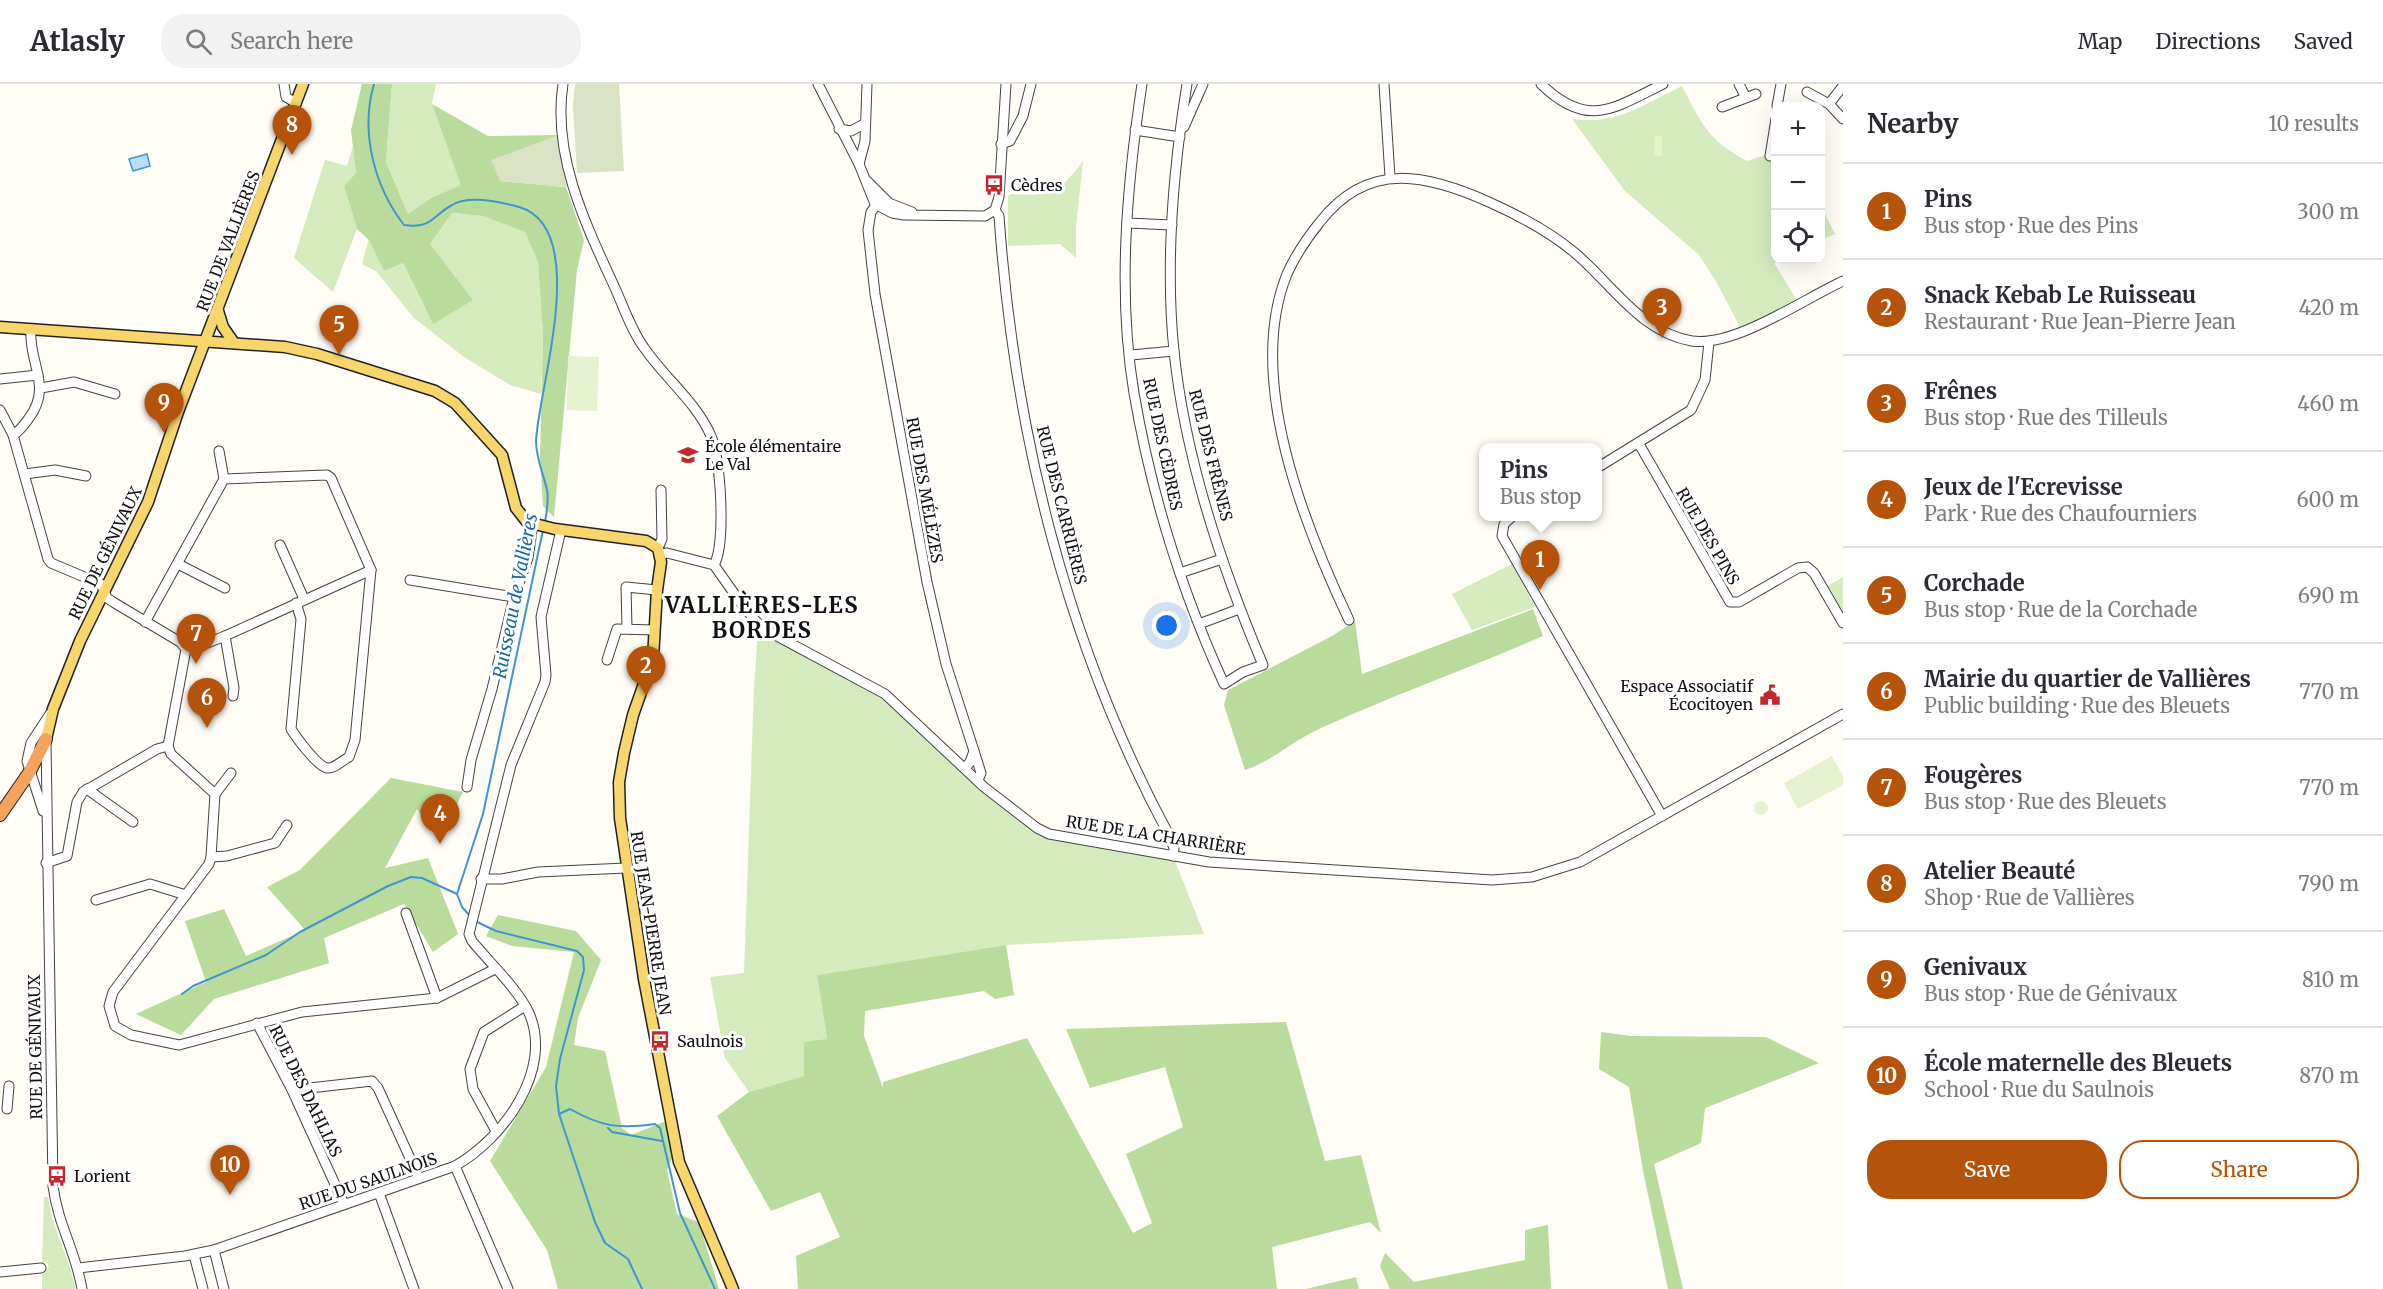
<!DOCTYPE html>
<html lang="en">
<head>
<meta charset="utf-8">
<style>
	body { margin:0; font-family:Merriweather,serif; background:#f2f2f3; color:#2b2b33 }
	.controls { position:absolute; right:18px; top:18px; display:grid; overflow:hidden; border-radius:12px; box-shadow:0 6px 24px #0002 }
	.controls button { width:54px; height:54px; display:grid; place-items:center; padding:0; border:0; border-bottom:2px solid #e1e1e2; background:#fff; color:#2b2b33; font:30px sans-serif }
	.you { position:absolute; left:1167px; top:542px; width:21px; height:21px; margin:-15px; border:4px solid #fff; border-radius:50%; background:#1a73e8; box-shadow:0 0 0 9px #1a73e833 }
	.badge { display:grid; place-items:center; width:39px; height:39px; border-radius:50%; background:#b45309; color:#fff; font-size:20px; font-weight:700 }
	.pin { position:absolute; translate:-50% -50px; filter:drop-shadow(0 2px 3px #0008) }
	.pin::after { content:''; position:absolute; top:32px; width:21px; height:18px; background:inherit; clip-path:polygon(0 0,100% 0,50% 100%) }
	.popup { position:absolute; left:1479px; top:359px; width:123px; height:78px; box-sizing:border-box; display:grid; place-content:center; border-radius:12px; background:#fff; filter:drop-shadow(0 2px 4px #0005); font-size:20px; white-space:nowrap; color:#7c7c81 }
	.popup b { font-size:22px; color:#2b2b33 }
	.popup::after { content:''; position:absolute; left:50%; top:100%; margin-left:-12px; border:12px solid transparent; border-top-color:#fff }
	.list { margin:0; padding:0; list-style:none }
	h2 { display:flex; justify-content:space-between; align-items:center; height:78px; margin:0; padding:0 24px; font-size:26px }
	h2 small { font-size:20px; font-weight:400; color:#7c7c81 }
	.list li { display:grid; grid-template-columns:39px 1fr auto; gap:18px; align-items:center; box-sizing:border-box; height:96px; padding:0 24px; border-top:2px solid #e1e1e2 }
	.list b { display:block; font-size:22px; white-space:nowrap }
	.list p { margin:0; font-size:20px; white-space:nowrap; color:#7c7c81 }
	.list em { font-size:20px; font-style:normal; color:#7c7c81 }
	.actions { display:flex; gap:12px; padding:18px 24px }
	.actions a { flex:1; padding:14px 0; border:2px solid #b45309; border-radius:24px; text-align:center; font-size:21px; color:#b45309 }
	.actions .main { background:#b45309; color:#fff }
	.icon { flex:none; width:33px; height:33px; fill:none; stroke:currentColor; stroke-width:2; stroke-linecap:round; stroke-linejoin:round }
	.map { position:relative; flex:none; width:1843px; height:1205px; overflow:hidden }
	header { display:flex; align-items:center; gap:36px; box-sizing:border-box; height:84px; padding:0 30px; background:#fff; border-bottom:2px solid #e1e1e2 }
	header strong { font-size:28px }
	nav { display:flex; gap:33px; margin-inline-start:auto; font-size:21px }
	.search { width:420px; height:54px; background:#f2f2f3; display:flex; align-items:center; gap:15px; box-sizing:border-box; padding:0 21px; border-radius:24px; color:#7c7c81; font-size:22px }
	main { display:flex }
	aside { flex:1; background:#fff }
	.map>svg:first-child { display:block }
	.green { fill:#d5ebbd }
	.forest { fill:#b9dc9c }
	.cemetery { fill:#d9e3c4 }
	.pitch { fill:#e6f2cf }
	.water { fill:#b9e0f7; stroke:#3f96cf; stroke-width:1.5 }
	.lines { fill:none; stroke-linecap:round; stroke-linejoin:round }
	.stream { stroke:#3f96cf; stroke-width:2 }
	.minor-casing { stroke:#444; stroke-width:11 }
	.major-casing { stroke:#222; stroke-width:13 }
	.highway-casing { stroke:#222; stroke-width:14 }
	.minor { stroke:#fff; stroke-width:9 }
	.major { stroke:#f9d66b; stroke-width:10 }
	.highway { stroke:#f5a25d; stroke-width:12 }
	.labels { text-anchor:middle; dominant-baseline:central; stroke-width:6; stroke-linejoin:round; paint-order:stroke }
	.poi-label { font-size:16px; fill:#111; stroke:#fff; text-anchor:start }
	.street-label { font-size:16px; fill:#111; stroke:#fff }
	.water-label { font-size:18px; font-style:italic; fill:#1768a6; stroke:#fff }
	.district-label { font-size:22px; font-weight:bold; letter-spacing:1.5px; fill:#111; stroke:#fff }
</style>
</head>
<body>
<header>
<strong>Atlasly</strong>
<div class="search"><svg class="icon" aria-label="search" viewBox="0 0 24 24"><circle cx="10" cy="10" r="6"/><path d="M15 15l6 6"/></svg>Search here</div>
<nav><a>Map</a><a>Directions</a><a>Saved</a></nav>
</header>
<main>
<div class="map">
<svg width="1843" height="1205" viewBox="0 0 1843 1205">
	<rect width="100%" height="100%" fill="#fffdf5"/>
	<g class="green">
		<path d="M 392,0 L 436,0 L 432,20 L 462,101 L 431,114 L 408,130 L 386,78 Z"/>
		<path d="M 1682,2 C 1703,42 1707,55 1747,77 L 1766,71 L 1775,78 L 1776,176 L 1780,176 L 1774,179 L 1798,218 L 1743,249 L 1717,199 L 1699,171 L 1625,107 L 1572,35 C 1618,41 1642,21 1682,2 Z"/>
		<path d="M 353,62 L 356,89 L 344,102 L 357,145 L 333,208 L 294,174 L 325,76 L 347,82 Z"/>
		<path d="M 1083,77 L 1076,143 L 1076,174 L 1060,160 L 1008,162 L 1008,112 L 1011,110 C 1049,113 1060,108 1083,77 Z"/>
		<path d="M 1821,122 L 1835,150 L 1821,156 L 1820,156 Z"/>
		<path d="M 452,129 L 483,132 L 525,147 L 538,178 L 543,252 L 541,310 L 510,301 L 464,273 L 414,234 L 376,187 L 362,180 L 369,155 L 384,187 L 403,179 L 433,240 L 430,160 Z"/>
		<path d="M 1512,480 L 1535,523 L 1472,546 L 1452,510 Z"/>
		<path d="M 1843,493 L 1843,528 L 1828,502 Z"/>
		<path d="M 758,546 L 873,602 L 1037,744 L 1173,772 L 1204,850 L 1006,861 L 817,891 L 827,955 L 804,992 L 749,1008 L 725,974 L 710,893 L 744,889 L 754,603 Z"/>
		<path d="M 44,1113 L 48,1113 C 52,1146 70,1173 75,1205 L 42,1205 L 42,1191 L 49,1183 L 46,1177 L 42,1179 Z"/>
	</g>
	<g class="forest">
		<path d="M 362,0 L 392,0 L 386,78 L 408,130 L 431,114 L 461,101 L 432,20 L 488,52 L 559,51 L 500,97 L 566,103 L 584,156 L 577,186 L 554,433 L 543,422 L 540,373 L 543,252 L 538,178 L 525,148 L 483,132 L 452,129 L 430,160 L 473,216 L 433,240 L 403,179 L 384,187 L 369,156 L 357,145 L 344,102 L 356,89 L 351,46 Z"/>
		<path d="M 1533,525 L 1543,552 C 1470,584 1394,611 1321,644 C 1294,656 1272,677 1245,686 L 1224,621 L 1228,606 L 1332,552 L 1355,537 L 1362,590 Z"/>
		<path d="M 391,694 L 463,708 L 439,757 L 417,725 L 385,784 L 428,774 L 458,850 L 433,868 L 404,820 L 324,854 L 329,879 L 214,915 L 181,951 L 136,930 L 206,898 L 185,837 L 224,825 L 246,872 L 305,846 L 267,803 L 300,786 Z"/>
		<path d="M 498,831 L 576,847 L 601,876 L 578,934 L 574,961 L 605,967 L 622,1044 L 631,1051 L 666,1037 L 673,1072 L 667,1086 L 677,1130 L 699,1138 L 719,1205 L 558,1205 L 547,1166 L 490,1077 L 546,983 L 574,868 L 512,862 L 486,852 Z"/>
		<path d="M 1006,861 L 1014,911 L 995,915 L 984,907 L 865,927 L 864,952 L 883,1004 L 883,998 L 1027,954 L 1133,1149 L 1152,1139 L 1126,1070 L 1183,1043 L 1165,983 L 1090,1004 L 1066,945 L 1286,938 L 1325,1077 L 1361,1071 L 1381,1149 L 1370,1138 L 1272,1163 L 1277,1205 L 798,1205 L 796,1172 L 840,1153 L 820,1108 L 771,1127 L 717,1032 L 749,1008 L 804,992 L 804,958 L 827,955 L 817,891 Z"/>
		<path d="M 1601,948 L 1631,952 L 1766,953 L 1819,979 L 1705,1024 L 1701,1059 L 1654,1080 L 1683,1205 L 1668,1205 L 1643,1087 L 1629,1003 L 1599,985 Z"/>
		<path d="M 1548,1141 L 1551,1205 L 1390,1205 L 1380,1182 L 1385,1169 L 1414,1198 L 1525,1176 L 1525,1146 Z"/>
		<path d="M 1356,1193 L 1359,1205 L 1306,1205 Z"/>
	</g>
	<g class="cemetery">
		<path d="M 575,0 L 619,0 L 624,87 L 577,89 L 573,22 Z"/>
		<path d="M 559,51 L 567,101 L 566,103 L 500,97 L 491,76 Z"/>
	</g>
	<g class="pitch">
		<path d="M 1655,52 L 1662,52 L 1662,72 L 1654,72 Z"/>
		<path d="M 568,272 L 599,273 L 597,327 L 567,326 Z"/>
		<path d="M 1832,672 L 1843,692 L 1843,701 L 1798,725 L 1784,699 Z"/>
		<circle cx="1761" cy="724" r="7"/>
	</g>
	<path class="water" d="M 147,70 L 150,82 L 133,87 L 129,75 Z"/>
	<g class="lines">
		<g class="stream">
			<path d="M 374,0 C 360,48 374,102 404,141 C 432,145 432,132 452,121 C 469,111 501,118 519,123 C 592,144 538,306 536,357 C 536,374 543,389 547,406 C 549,416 547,427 545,438"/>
			<path d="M 471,833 L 462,823 L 457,810 L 483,730 L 543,446"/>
			<path d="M 475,837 L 496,847 L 577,867 L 583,873 L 584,886 L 560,975 L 556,1002 L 559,1030 L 595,1138 L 605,1159 L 628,1175 L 642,1205"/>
			<path d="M 182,910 L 193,902 L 266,871 L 300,848 L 388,802 L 411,793 L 422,794 L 457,810"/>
			<path d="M 559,1030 L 570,1025 C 602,1043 619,1045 655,1040 L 660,1044 L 680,1129 L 715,1205"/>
			<path d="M 608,1044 L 612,1048 L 662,1057"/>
		</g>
		<g class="minor-casing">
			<g id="minor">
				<path d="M 284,0 L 286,13 L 296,19"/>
				<path d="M 563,0 C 552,72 586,141 615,204 C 624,224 632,248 645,265 C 665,294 697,319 711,352 C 721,374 726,461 714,481"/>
				<path d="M 818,0 L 859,80 L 875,120 L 892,129 L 904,131 L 985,132 L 995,126"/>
				<path d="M 1142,0 C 1127,100 1117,208 1134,309 C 1151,409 1182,508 1224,600 L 1243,588 L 1263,581 C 1221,482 1185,375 1174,267 C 1165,179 1173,87 1187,0"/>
				<path d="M 1384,0 L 1390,93"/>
				<path d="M 1541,0 C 1587,45 1613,25 1663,0"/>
				<path d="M 1739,0 L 1745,12"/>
				<path d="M 1807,8 L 1829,20 L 1843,35"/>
				<path d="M 1829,20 L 1843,2"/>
				<path d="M 1777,22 L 1781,0"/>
				<path d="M 1722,23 L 1756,10"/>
				<path d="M 1184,43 L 1203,0"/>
				<path d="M 839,45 L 851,47 L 864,40"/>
				<path d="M 1135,46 L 1180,53"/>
				<path d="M 1001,60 L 1010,57 L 1023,32 L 1031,0"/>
				<path d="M 1770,72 L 1776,35"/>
				<path d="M 859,80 L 865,57 L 867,0"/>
				<path d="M 867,97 L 889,119 L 912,128"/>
				<path d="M 882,114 L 871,128 L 868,146 L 875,210 L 927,498 L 946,580 L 974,667"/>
				<path d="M 995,126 L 999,132 C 1014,348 1067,563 1170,753 L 1174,764 L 1173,772"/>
				<path d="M 995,126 L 999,113 L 1006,0"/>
				<path d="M 1127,139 L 1172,141"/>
				<path d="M 31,245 C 28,279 53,302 29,334 C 24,341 20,347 13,351 L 48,475 L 51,479 L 101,500 L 107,514 L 113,518 L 180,558 L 186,565"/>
				<path d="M 1131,271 L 1174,267"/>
				<path d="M 0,295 L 38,291"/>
				<path d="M 41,304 L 74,298 L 115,310"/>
				<path d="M 0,326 L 13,351"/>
				<path d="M 1639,360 L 1730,518 L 1739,518 L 1798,484 L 1807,483 L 1814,489 L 1843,539"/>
				<path d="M 219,367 L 224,395"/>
				<path d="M 1597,384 L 1691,326 L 1705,296 L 1709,258"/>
				<path d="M 25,390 L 55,386 L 86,392"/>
				<path d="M 1513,432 L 1504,440 L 1502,452 L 1662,732"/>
				<path d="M 280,461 L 304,515"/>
				<path d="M 658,464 L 662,455 L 661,406"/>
				<path d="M 661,470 L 667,469 L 714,481 L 743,522 L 762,544 L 885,610 L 984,703 L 1037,744 L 1049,750 L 1209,778 L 1492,796 L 1532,793 L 1580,778 L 1843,630"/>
				<path d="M 178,480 L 225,504"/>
				<path d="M 1180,489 L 1222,475"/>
				<path d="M 410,496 L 514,513"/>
				<path d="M 296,519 L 301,535 L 291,645 C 296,653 317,682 327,684 C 334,685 343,676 349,673 L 355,656 L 371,486"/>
				<path d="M 1349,536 C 1304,441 1245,294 1287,190 C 1296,170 1307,154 1320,138 C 1368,76 1427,90 1491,119 C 1520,132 1550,148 1575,169 C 1611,199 1641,249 1692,257 C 1735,263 1802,216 1843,197"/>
				<path d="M 145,538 L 224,395 L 327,391 L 331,394 L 371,486 L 225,552 L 195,564 L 186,565"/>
				<path d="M 1199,540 L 1239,525"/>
				<path d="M 627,544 L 626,503 L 657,506"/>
				<path d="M 225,552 L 234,604 L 233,612"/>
				<path d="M 186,565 L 168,662 L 171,670 L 215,710 L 211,773 L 209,780 L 113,908 L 109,922 L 115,942 L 131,951 L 179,961 L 302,928 L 437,914 L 495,885"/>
				<path d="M 607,576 L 617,545 L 654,546"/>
				<path d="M 46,657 L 53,1102 C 58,1141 76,1168 82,1205"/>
				<path d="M 965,684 L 970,678 L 974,667 L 981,689 L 978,696"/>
				<path d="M 467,703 L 471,676 L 492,605 L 514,513 L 528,474 L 533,440"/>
				<path d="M 87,705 L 133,738"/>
				<path d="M 215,710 L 231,689"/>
				<path d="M 43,727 L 27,677 L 31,659 L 50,630"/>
				<path d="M 211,773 L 227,772 L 275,759 L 287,741"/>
				<path d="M 46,779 L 67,772 L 77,718 L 83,708 L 157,665 L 168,662"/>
				<path d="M 481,795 L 502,795 L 538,788 L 626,784"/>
				<path d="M 96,816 L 150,800 L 186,811"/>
				<path d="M 406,829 L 437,914"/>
				<path d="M 257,939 L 292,1006 L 344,1120"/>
				<path d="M 292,1006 L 372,997 L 378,1004 L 419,1094"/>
				<path d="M 7,1025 L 9,1002"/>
				<path d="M 496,1047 L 473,1005 L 470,985 L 484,948 L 525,922"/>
				<path d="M 455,1082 L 508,1205"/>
				<path d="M 379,1109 L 414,1205"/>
				<path d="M 214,1166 L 224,1205"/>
				<path d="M 194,1171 L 203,1205"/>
				<path d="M 78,1184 L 185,1172 L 214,1166 L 455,1082 C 503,1055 554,986 529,929 C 518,905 489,878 472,857 L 469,850 L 511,681 L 545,598 L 546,591 L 541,533 L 561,446"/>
				<path d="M 0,1188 L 41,1184"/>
			</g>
		</g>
		<g class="major-casing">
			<g id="major">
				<path d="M 218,227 L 223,243 L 234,259"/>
				<path d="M 0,243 L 285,263 L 317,270 L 435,307 L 455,319 L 502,371 L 516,424 L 527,438 L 555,445 L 646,457 L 658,464 L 661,478 L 657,506 L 653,574 L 633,631 L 624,669 L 619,698 L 620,734 L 644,895 L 679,1078 L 733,1205"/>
				<path d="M 46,655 L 53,625 L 80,557 L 148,418 L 178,328 L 303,0"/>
			</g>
		</g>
		<g class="highway-casing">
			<path id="highway" d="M 0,731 L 29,689 L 46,655"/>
		</g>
		<use href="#minor" class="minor"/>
		<use href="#major" class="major"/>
		<use href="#highway" class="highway"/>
	</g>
	<defs>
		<g id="bus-bare" transform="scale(1.62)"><path d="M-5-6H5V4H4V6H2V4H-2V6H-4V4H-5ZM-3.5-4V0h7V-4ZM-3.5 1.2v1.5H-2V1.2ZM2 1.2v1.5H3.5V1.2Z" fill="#c4262e" stroke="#fff" stroke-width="2.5" paint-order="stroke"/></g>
		<g id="school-bare" transform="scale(1.62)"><path d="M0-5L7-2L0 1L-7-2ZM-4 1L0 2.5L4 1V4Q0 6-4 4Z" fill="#c4262e" stroke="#fff" stroke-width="2.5" paint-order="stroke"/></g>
		<g id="civic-bare" transform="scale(1.62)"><path d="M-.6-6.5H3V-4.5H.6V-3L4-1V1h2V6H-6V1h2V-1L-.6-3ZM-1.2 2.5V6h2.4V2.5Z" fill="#c4262e" stroke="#fff" stroke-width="2.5" paint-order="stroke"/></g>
	</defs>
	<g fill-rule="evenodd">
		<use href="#bus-bare" x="994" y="101"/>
		<use href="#school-bare" x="688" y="371"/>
		<use href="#civic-bare" x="1770" y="611"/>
		<use href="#bus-bare" x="660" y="957"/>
		<use href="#bus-bare" x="57" y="1092"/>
	</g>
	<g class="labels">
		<g class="poi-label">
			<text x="1011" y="101">Cèdres</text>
			<text x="705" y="362">École élémentaire<tspan x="705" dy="18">Le Val</tspan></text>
			<text x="1753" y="602" text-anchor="end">Espace Associatif<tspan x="1753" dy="18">Écocitoyen</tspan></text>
			<text x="677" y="957">Saulnois</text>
			<text x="74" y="1092">Lorient</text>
		</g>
		<g class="street-label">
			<text transform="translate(228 157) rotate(-69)">RUE DE VALLIÈRES</text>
			<text transform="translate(1163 360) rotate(78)">RUE DES CÈDRES</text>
			<text transform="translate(1211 371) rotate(76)">RUE DES FRÊNES</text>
			<text transform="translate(925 406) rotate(80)">RUE DES MÉLÈZES</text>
			<text transform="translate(1062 421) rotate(76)">RUE DES CARRIÈRES</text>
			<text transform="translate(1708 452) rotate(60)">RUE DES PINS</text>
			<text transform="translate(105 469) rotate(-64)">RUE DE GÉNIVAUX</text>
			<text transform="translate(1156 751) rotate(9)">RUE DE LA CHARRIÈRE</text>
			<text transform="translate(651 839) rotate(81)">RUE JEAN-PIERRE JEAN</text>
			<text transform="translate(35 963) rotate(-91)">RUE DE GÉNIVAUX</text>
			<text transform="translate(306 1007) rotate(64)">RUE DES DAHLIAS</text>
			<text transform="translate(368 1097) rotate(-19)">RUE DU SAULNOIS</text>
		</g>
		<g class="water-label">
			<text transform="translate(515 512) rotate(-79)">Ruisseau de Vallières</text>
		</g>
		<g class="district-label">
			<text x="762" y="521">VALLIÈRES-LES<tspan x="762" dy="25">BORDES</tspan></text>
		</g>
	</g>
</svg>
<div class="controls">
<button>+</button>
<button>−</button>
<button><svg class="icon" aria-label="locate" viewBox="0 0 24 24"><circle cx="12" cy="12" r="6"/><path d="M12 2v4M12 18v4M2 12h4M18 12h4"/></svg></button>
</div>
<div class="you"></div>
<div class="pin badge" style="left:1540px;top:506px">1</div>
<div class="popup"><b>Pins</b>Bus stop</div>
<div class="pin badge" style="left:646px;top:612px">2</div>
<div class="pin badge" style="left:1662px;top:254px">3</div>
<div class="pin badge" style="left:440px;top:760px">4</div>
<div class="pin badge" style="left:339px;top:271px">5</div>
<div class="pin badge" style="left:207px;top:644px">6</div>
<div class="pin badge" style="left:196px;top:580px">7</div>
<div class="pin badge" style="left:292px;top:71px">8</div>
<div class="pin badge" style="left:164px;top:349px">9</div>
<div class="pin badge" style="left:230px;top:1111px">10</div>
</div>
<aside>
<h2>Nearby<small>10 results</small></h2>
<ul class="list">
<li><span class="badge">1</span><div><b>Pins</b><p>Bus stop · Rue des Pins</p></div><em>300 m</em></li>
<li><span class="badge">2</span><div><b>Snack Kebab Le Ruisseau</b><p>Restaurant · Rue Jean-Pierre Jean</p></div><em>420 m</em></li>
<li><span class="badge">3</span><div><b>Frênes</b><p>Bus stop · Rue des Tilleuls</p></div><em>460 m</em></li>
<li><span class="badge">4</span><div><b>Jeux de l'Ecrevisse</b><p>Park · Rue des Chaufourniers</p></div><em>600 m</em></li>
<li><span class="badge">5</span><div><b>Corchade</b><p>Bus stop · Rue de la Corchade</p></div><em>690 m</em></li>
<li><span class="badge">6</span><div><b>Mairie du quartier de Vallières</b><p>Public building · Rue des Bleuets</p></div><em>770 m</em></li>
<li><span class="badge">7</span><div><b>Fougères</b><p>Bus stop · Rue des Bleuets</p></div><em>770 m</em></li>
<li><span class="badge">8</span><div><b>Atelier Beauté</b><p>Shop · Rue de Vallières</p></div><em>790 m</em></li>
<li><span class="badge">9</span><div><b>Genivaux</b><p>Bus stop · Rue de Génivaux</p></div><em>810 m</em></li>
<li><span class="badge">10</span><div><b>École maternelle des Bleuets</b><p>School · Rue du Saulnois</p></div><em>870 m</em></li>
</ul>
<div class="actions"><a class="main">Save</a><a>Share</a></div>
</aside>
</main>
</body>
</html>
